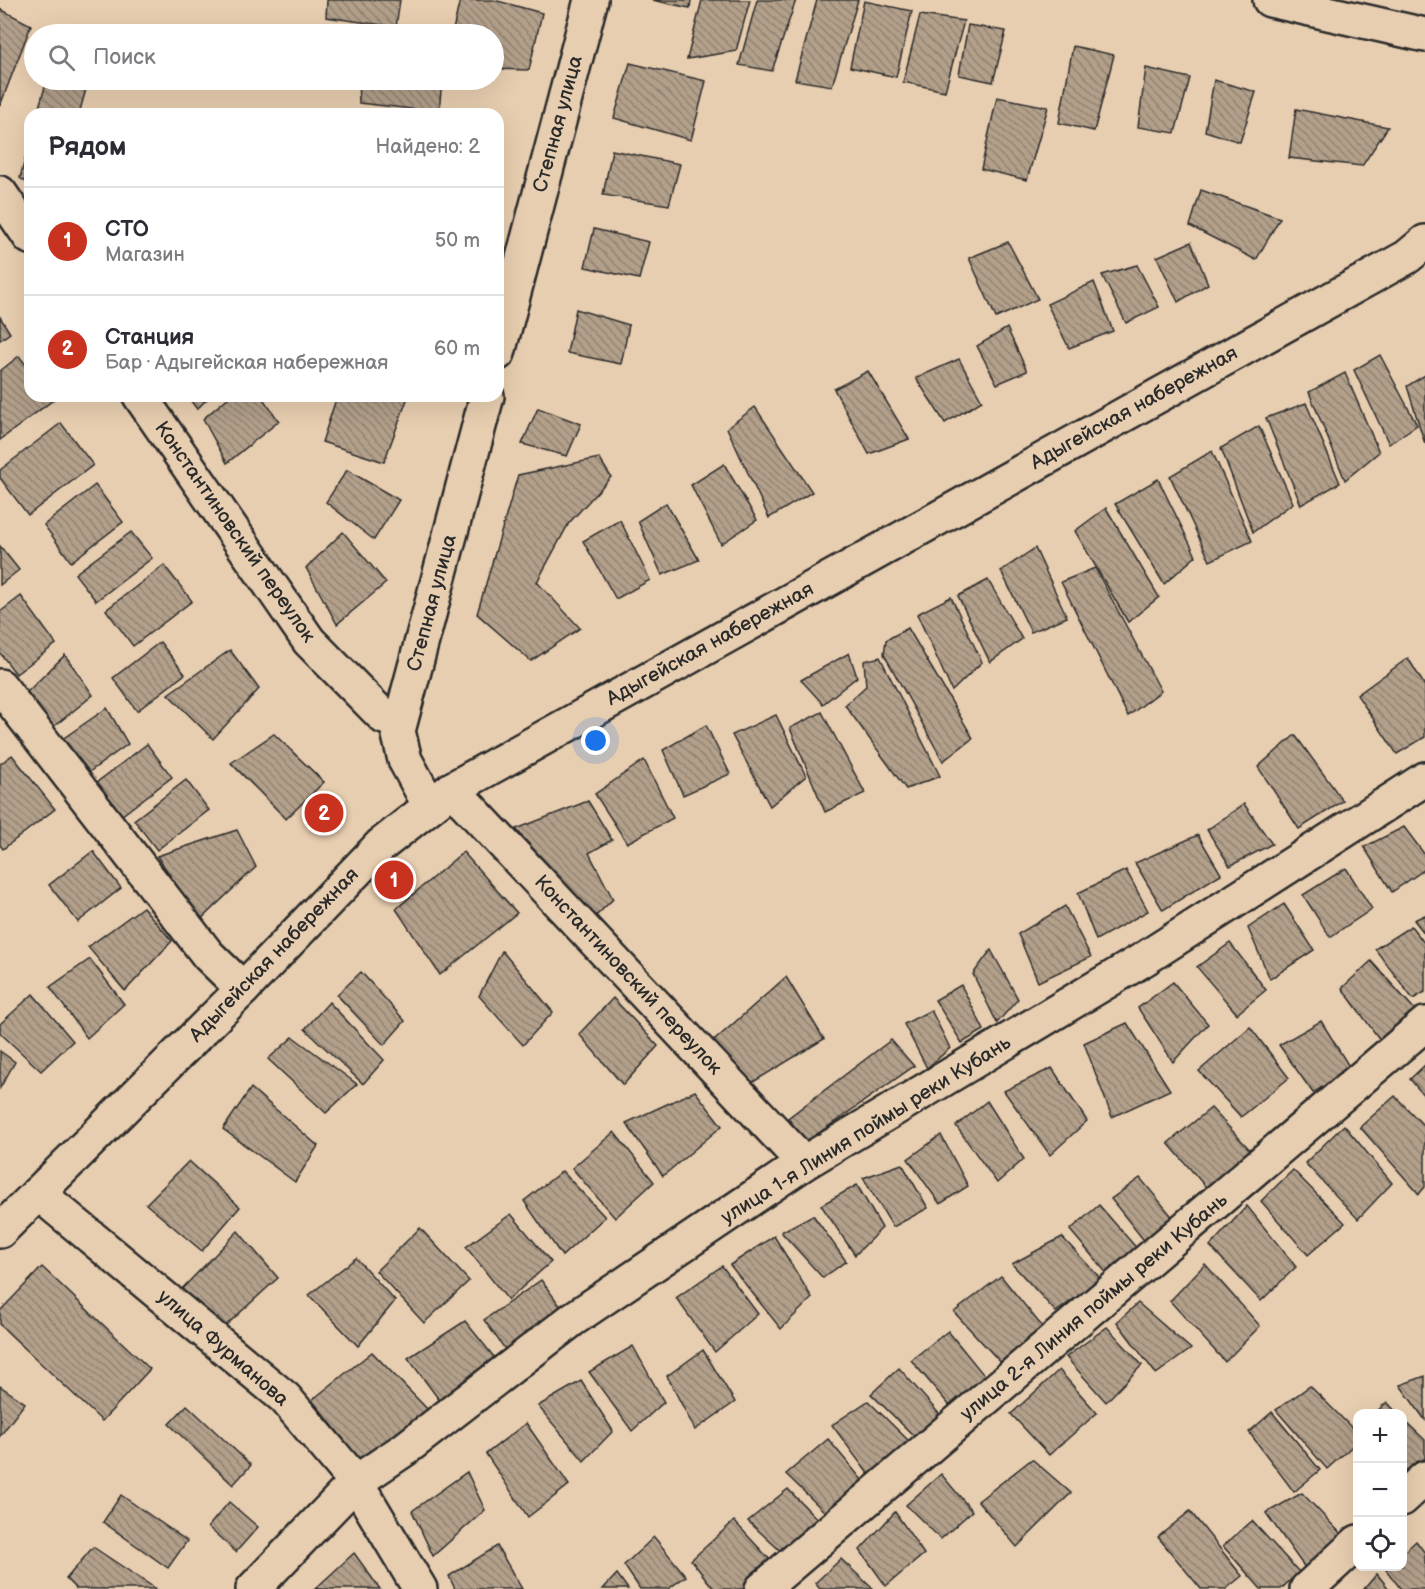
<!DOCTYPE html>
<html lang="ru">
<head>
<meta charset="utf-8">
<style>
	body { margin:0; font-family:"Balsamiq Sans",sans-serif; background:#f2f2f3; color:#2b2b33 }
	.controls { position:absolute; right:18px; bottom:18px; display:grid; overflow:hidden; border-radius:12px; box-shadow:0 6px 24px #0002 }
	.controls button { width:54px; height:54px; display:grid; place-items:center; padding:0; border:0; border-bottom:2px solid #e1e1e2; background:#fff; color:#2b2b33; font:30px sans-serif }
	.you { position:absolute; left:596px; top:741px; width:21px; height:21px; margin:-15px; border:4px solid #fff; border-radius:50%; background:#1a73e8; box-shadow:0 0 0 9px #1a73e833 }
	.badge { display:grid; place-items:center; width:39px; height:39px; border-radius:50%; background:#c8321e; color:#fff; font-size:20px; font-weight:700 }
	.pin { position:absolute; translate:-50% -50%; border:3px solid #fff; box-shadow:0 2px 6px #0006 }
	.list { margin:0; padding:0; list-style:none }
	h2 { display:flex; justify-content:space-between; align-items:center; height:78px; margin:0; padding:0 24px; font-size:26px }
	h2 small { font-size:20px; font-weight:400; color:#7c7c81 }
	.list li { display:grid; grid-template-columns:39px 1fr auto; gap:18px; align-items:center; box-sizing:border-box; height:108px; padding:0 24px; border-top:2px solid #e1e1e2 }
	.list b { display:block; font-size:22px; white-space:nowrap }
	.list p { margin:0; font-size:20px; white-space:nowrap; color:#7c7c81 }
	.list em { font-size:20px; font-style:normal; color:#7c7c81 }
	.icon { flex:none; width:33px; height:33px; fill:none; stroke:currentColor; stroke-width:2; stroke-linecap:round; stroke-linejoin:round }
	.map { position:relative; flex:none; width:1425px; height:1589px; overflow:hidden }
	.search { position:absolute; background:#fff; box-shadow:0 6px 24px #0002; left:24px; top:24px; width:480px; height:66px; display:flex; align-items:center; gap:15px; box-sizing:border-box; padding:0 21px; border-radius:33px; color:#7c7c81; font-size:22px }
	.panel { position:absolute; background:#fff; box-shadow:0 6px 24px #0002; left:24px; top:108px; width:480px; height:294px; border-radius:18px }
	.map>svg:first-child { display:block }
	.building { fill:url(#building-back-hatch); stroke:#2b2b2b; stroke-width:1.5 }
	.lines { fill:none; stroke-linecap:round; stroke-linejoin:round }
	.minor-casing { stroke:#2b2b2b; stroke-width:38 }
	.minor { stroke:#e8ceb0; stroke-width:33 }
	.labels { text-anchor:middle; dominant-baseline:central; stroke-width:4.5; stroke-linejoin:round; paint-order:stroke }
	.street-label { font-size:20px; fill:#2b2b2b; stroke:#e8ceb0 }
</style>
</head>
<body>
<div class="map">
<svg width="1425" height="1589" viewBox="0 0 1425 1589">
	<defs>
		<pattern id="building-back-hatch" width="6" height="6" patternUnits="userSpaceOnUse" patternTransform="scale(1.5)"><rect width="6" height="6" fill="#b3a08b"/><path d="M-1 5l2 2M0 0l6 6M5-1l2 2" fill="none" stroke="#928372"/></pattern>
	</defs>
	<rect width="100%" height="100%" fill="#e8ceb0"/>
	<filter id="ink" filterUnits="userSpaceOnUse"><feTurbulence type="fractalNoise" baseFrequency=".0167" numOctaves="2"/><feDisplacementMap in="SourceGraphic" scale="12" xChannelSelector="R" yChannelSelector="G"/><feConvolveMatrix kernelMatrix="1 2 1 2 8 2 1 2 1" color-interpolation-filters="sRGB"/></filter>
	<g filter="url(#ink)">
		<g class="building">
			<path d="M 327,0 L 400,0 L 396,27 L 326,17 Z"/>
			<path d="M 460,0 L 494,0 L 542,13 L 529,70 L 494,69 L 494,34 L 452,34 Z"/>
			<path d="M 652,0 L 691,0 L 690,8 Z"/>
			<path d="M 702,0 L 750,0 L 736,51 L 687,59 Z"/>
			<path d="M 757,0 L 796,0 L 772,71 L 739,65 Z"/>
			<path d="M 817,0 L 858,0 L 832,86 L 795,80 Z"/>
			<path d="M 864,1 L 912,11 L 896,77 L 850,67 Z"/>
			<path d="M 0,9 L 31,25 L 0,106 Z"/>
			<path d="M 920,15 L 964,21 L 945,91 L 903,82 Z"/>
			<path d="M 968,25 L 1006,31 L 993,82 L 959,75 Z"/>
			<path d="M 1073,46 L 1114,55 L 1094,131 L 1059,123 Z"/>
			<path d="M 630,63 L 706,81 L 691,140 L 614,118 Z"/>
			<path d="M 1146,68 L 1190,78 L 1175,133 L 1138,127 Z"/>
			<path d="M 47,80 L 88,82 L 79,114 L 37,114 Z"/>
			<path d="M 358,80 L 442,80 L 439,112 L 359,103 Z"/>
			<path d="M 1214,80 L 1256,92 L 1240,142 L 1205,131 Z"/>
			<path d="M 997,97 L 1048,107 L 1027,180 L 981,169 Z"/>
			<path d="M 1296,109 L 1388,127 L 1362,166 L 1289,158 Z"/>
			<path d="M 30,141 L 30,185 L 20,178 Z"/>
			<path d="M 612,150 L 680,164 L 669,205 L 603,195 Z"/>
			<path d="M 1201,190 L 1280,218 L 1256,260 L 1190,226 Z"/>
			<path d="M 594,229 L 649,242 L 639,279 L 585,267 Z"/>
			<path d="M 1008,242 L 1038,299 L 996,318 L 969,258 Z"/>
			<path d="M 1191,242 L 1208,284 L 1178,302 L 1157,257 Z"/>
			<path d="M 1137,265 L 1159,307 L 1126,323 L 1102,275 Z"/>
			<path d="M 1094,282 L 1113,331 L 1069,348 L 1047,304 Z"/>
			<path d="M 576,309 L 629,325 L 621,364 L 567,353 Z"/>
			<path d="M 0,317 L 10,333 L 0,340 Z"/>
			<path d="M 1007,328 L 1027,371 L 997,384 L 977,346 Z"/>
			<path d="M 1380,355 L 1417,425 L 1389,444 L 1354,370 Z"/>
			<path d="M 19,356 L 30,370 L 30,396 L 50,396 L 53,400 L 0,440 L 0,371 Z"/>
			<path d="M 959,359 L 982,401 L 945,423 L 916,378 Z"/>
			<path d="M 868,371 L 909,439 L 869,454 L 834,389 Z"/>
			<path d="M 1345,373 L 1379,452 L 1345,480 L 1309,392 Z"/>
			<path d="M 1425,375 L 1425,444 L 1407,386 Z"/>
			<path d="M 187,396 L 210,396 L 197,409 Z"/>
			<path d="M 230,396 L 261,396 L 279,421 L 227,463 L 203,419 Z"/>
			<path d="M 337,396 L 408,397 L 384,462 L 322,442 Z"/>
			<path d="M 1306,403 L 1340,483 L 1301,505 L 1266,418 Z"/>
			<path d="M 755,407 L 812,492 L 769,518 L 727,428 Z"/>
			<path d="M 538,408 L 581,424 L 567,456 L 522,444 Z"/>
			<path d="M 61,423 L 93,465 L 28,515 L 0,478 L 0,470 Z"/>
			<path d="M 1259,426 L 1293,503 L 1253,532 L 1221,448 Z"/>
			<path d="M 1212,451 L 1252,541 L 1210,561 L 1170,476 Z"/>
			<path d="M 599,458 L 611,477 L 569,523 L 537,582 L 580,628 L 531,661 L 477,614 L 518,475 Z"/>
			<path d="M 724,464 L 757,520 L 721,544 L 691,485 Z"/>
			<path d="M 347,470 L 399,500 L 374,540 L 326,502 Z"/>
			<path d="M 1158,479 L 1196,556 L 1164,584 L 1115,504 Z"/>
			<path d="M 95,485 L 123,522 L 71,562 L 44,525 Z"/>
			<path d="M 666,503 L 699,560 L 662,575 L 638,521 Z"/>
			<path d="M 1106,508 L 1159,597 L 1128,622 L 1075,531 Z"/>
			<path d="M 620,520 L 650,580 L 616,599 L 583,541 Z"/>
			<path d="M 131,532 L 152,558 L 96,601 L 75,574 Z"/>
			<path d="M 343,532 L 386,583 L 337,624 L 306,568 Z"/>
			<path d="M 0,546 L 19,570 L 0,585 Z"/>
			<path d="M 1035,548 L 1067,617 L 1031,632 L 1001,571 Z"/>
			<path d="M 164,565 L 192,601 L 133,646 L 106,610 Z"/>
			<path d="M 1095,568 L 1161,691 L 1128,716 L 1061,582 Z"/>
			<path d="M 988,580 L 1022,639 L 990,662 L 958,596 Z"/>
			<path d="M 21,596 L 56,644 L 16,674 L 0,653 L 0,612 Z"/>
			<path d="M 951,597 L 982,662 L 952,691 L 917,614 Z"/>
			<path d="M 908,628 L 973,738 L 943,761 L 884,654 L 886,640 Z"/>
			<path d="M 160,642 L 185,674 L 137,711 L 113,678 Z"/>
			<path d="M 230,650 L 259,689 L 213,739 L 168,694 Z"/>
			<path d="M 849,653 L 857,677 L 823,704 L 801,680 Z"/>
			<path d="M 65,655 L 93,695 L 52,728 L 26,693 Z"/>
			<path d="M 880,657 L 940,776 L 906,789 L 845,705 L 866,686 L 864,661 Z"/>
			<path d="M 1408,658 L 1425,686 L 1425,737 L 1397,754 L 1357,695 Z"/>
			<path d="M 107,708 L 128,744 L 85,775 L 61,740 Z"/>
			<path d="M 822,712 L 865,793 L 825,812 L 790,728 Z"/>
			<path d="M 776,715 L 806,776 L 770,806 L 732,735 Z"/>
			<path d="M 706,725 L 730,774 L 683,795 L 663,750 Z"/>
			<path d="M 274,734 L 324,782 L 286,819 L 231,763 Z"/>
			<path d="M 1295,735 L 1343,801 L 1299,829 L 1258,767 Z"/>
			<path d="M 147,744 L 172,777 L 121,816 L 96,783 Z"/>
			<path d="M 12,755 L 55,809 L 3,849 L 0,845 L 0,764 Z"/>
			<path d="M 644,760 L 673,818 L 627,843 L 595,794 Z"/>
			<path d="M 186,780 L 209,810 L 157,850 L 134,820 Z"/>
			<path d="M 588,801 L 612,840 L 589,853 L 613,899 L 592,920 L 516,829 Z"/>
			<path d="M 1244,804 L 1272,844 L 1230,866 L 1207,830 Z"/>
			<path d="M 1404,827 L 1425,855 L 1425,869 L 1392,892 L 1364,847 Z"/>
			<path d="M 237,830 L 256,867 L 200,920 L 157,856 Z"/>
			<path d="M 1198,835 L 1221,874 L 1163,910 L 1135,863 Z"/>
			<path d="M 93,851 L 121,888 L 78,922 L 49,885 Z"/>
			<path d="M 463,852 L 517,913 L 440,975 L 396,909 Z"/>
			<path d="M 1346,868 L 1372,909 L 1330,937 L 1303,895 Z"/>
			<path d="M 1126,870 L 1148,911 L 1096,940 L 1078,893 Z"/>
			<path d="M 1284,904 L 1314,950 L 1270,979 L 1248,928 Z"/>
			<path d="M 1065,906 L 1091,957 L 1038,982 L 1018,934 Z"/>
			<path d="M 143,907 L 172,941 L 125,991 L 88,947 Z"/>
			<path d="M 1425,915 L 1425,934 L 1414,920 Z"/>
			<path d="M 1411,926 L 1425,944 L 1425,992 L 1413,999 L 1375,949 Z"/>
			<path d="M 1230,943 L 1266,990 L 1237,1014 L 1197,967 Z"/>
			<path d="M 991,950 L 1018,999 L 997,1023 L 973,974 Z"/>
			<path d="M 502,951 L 553,1012 L 523,1045 L 479,996 Z"/>
			<path d="M 90,959 L 124,1004 L 87,1038 L 50,987 Z"/>
			<path d="M 1371,961 L 1416,1011 L 1380,1040 L 1342,988 Z"/>
			<path d="M 361,972 L 405,1021 L 384,1045 L 337,995 Z"/>
			<path d="M 786,977 L 824,1039 L 745,1087 L 707,1047 Z"/>
			<path d="M 1173,982 L 1208,1024 L 1173,1062 L 1138,1008 Z"/>
			<path d="M 961,985 L 984,1030 L 962,1043 L 935,1000 Z"/>
			<path d="M 33,994 L 73,1041 L 41,1071 L 0,1033 L 0,1024 Z"/>
			<path d="M 613,998 L 658,1046 L 623,1085 L 579,1034 Z"/>
			<path d="M 329,1002 L 384,1060 L 363,1084 L 305,1029 Z"/>
			<path d="M 931,1010 L 950,1048 L 927,1068 L 904,1024 Z"/>
			<path d="M 1321,1021 L 1350,1068 L 1313,1093 L 1279,1045 Z"/>
			<path d="M 1127,1023 L 1170,1090 L 1112,1117 L 1084,1043 Z"/>
			<path d="M 1250,1027 L 1289,1078 L 1241,1117 L 1199,1071 Z"/>
			<path d="M 293,1037 L 357,1084 L 326,1113 L 268,1059 Z"/>
			<path d="M 891,1040 L 914,1066 L 806,1142 L 788,1118 Z"/>
			<path d="M 0,1051 L 15,1062 L 0,1088 Z"/>
			<path d="M 1425,1065 L 1425,1097 L 1410,1079 Z"/>
			<path d="M 1052,1068 L 1087,1121 L 1050,1155 L 1004,1091 Z"/>
			<path d="M 251,1088 L 318,1146 L 295,1182 L 223,1129 Z"/>
			<path d="M 695,1091 L 722,1126 L 663,1176 L 626,1123 Z"/>
			<path d="M 1395,1096 L 1425,1127 L 1425,1187 L 1419,1194 L 1360,1127 Z"/>
			<path d="M 987,1101 L 1024,1159 L 997,1183 L 956,1126 Z"/>
			<path d="M 1211,1108 L 1254,1154 L 1210,1192 L 1168,1143 Z"/>
			<path d="M 1344,1125 L 1392,1183 L 1358,1219 L 1305,1163 Z"/>
			<path d="M 614,1132 L 654,1182 L 615,1218 L 572,1168 Z"/>
			<path d="M 941,1135 L 968,1186 L 940,1204 L 908,1159 Z"/>
			<path d="M 189,1161 L 240,1207 L 202,1251 L 146,1204 Z"/>
			<path d="M 902,1164 L 928,1208 L 893,1227 L 863,1178 Z"/>
			<path d="M 1293,1170 L 1345,1223 L 1308,1255 L 1261,1201 Z"/>
			<path d="M 562,1171 L 605,1217 L 562,1256 L 524,1201 Z"/>
			<path d="M 1140,1178 L 1176,1221 L 1146,1243 L 1111,1199 Z"/>
			<path d="M 857,1185 L 882,1228 L 855,1255 L 821,1205 Z"/>
			<path d="M 1099,1205 L 1139,1251 L 1109,1276 L 1070,1230 Z"/>
			<path d="M 1247,1206 L 1296,1267 L 1261,1301 L 1210,1246 Z"/>
			<path d="M 511,1214 L 551,1262 L 508,1300 L 466,1247 Z"/>
			<path d="M 813,1215 L 846,1261 L 823,1278 L 781,1232 Z"/>
			<path d="M 420,1228 L 469,1281 L 424,1323 L 376,1271 Z"/>
			<path d="M 238,1231 L 278,1278 L 222,1329 L 176,1295 Z"/>
			<path d="M 774,1236 L 812,1298 L 781,1329 L 730,1265 Z"/>
			<path d="M 1062,1237 L 1101,1279 L 1056,1312 L 1012,1264 Z"/>
			<path d="M 356,1258 L 395,1301 L 358,1346 L 309,1295 Z"/>
			<path d="M 1205,1264 L 1260,1326 L 1225,1362 L 1170,1301 Z"/>
			<path d="M 722,1266 L 758,1314 L 715,1352 L 676,1298 Z"/>
			<path d="M 42,1267 L 150,1369 L 102,1421 L 0,1325 L 0,1311 Z"/>
			<path d="M 1001,1276 L 1044,1329 L 1002,1364 L 954,1312 Z"/>
			<path d="M 541,1280 L 567,1315 L 510,1356 L 484,1320 Z"/>
			<path d="M 1138,1303 L 1191,1349 L 1156,1374 L 1117,1322 Z"/>
			<path d="M 465,1321 L 499,1363 L 443,1405 L 408,1358 Z"/>
			<path d="M 1107,1327 L 1142,1365 L 1106,1402 L 1066,1357 Z"/>
			<path d="M 948,1331 L 987,1379 L 950,1406 L 911,1360 Z"/>
			<path d="M 633,1346 L 664,1402 L 632,1431 L 589,1372 Z"/>
			<path d="M 703,1350 L 735,1402 L 695,1430 L 667,1376 Z"/>
			<path d="M 372,1352 L 430,1412 L 360,1460 L 312,1400 Z"/>
			<path d="M 899,1368 L 942,1417 L 914,1436 L 871,1394 Z"/>
			<path d="M 1059,1370 L 1097,1413 L 1049,1455 L 1011,1414 Z"/>
			<path d="M 1425,1376 L 1425,1420 L 1400,1385 Z"/>
			<path d="M 581,1381 L 613,1431 L 584,1461 L 538,1406 Z"/>
			<path d="M 0,1386 L 25,1403 L 0,1436 Z"/>
			<path d="M 1310,1386 L 1358,1434 L 1358,1441 L 1327,1469 L 1276,1410 Z"/>
			<path d="M 868,1401 L 912,1444 L 872,1479 L 832,1425 Z"/>
			<path d="M 1387,1402 L 1398,1414 L 1374,1414 Z"/>
			<path d="M 187,1405 L 251,1465 L 233,1485 L 169,1424 Z"/>
			<path d="M 1272,1412 L 1320,1470 L 1294,1492 L 1249,1432 Z"/>
			<path d="M 1402,1418 L 1425,1440 L 1425,1458 L 1403,1478 Z"/>
			<path d="M 526,1423 L 569,1485 L 528,1517 L 486,1454 Z"/>
			<path d="M 828,1439 L 867,1486 L 829,1516 L 786,1474 Z"/>
			<path d="M 1032,1459 L 1071,1493 L 1017,1547 L 978,1501 Z"/>
			<path d="M 467,1472 L 485,1510 L 433,1556 L 412,1511 Z"/>
			<path d="M 941,1474 L 972,1511 L 941,1539 L 906,1505 Z"/>
			<path d="M 788,1489 L 822,1524 L 784,1554 L 748,1521 Z"/>
			<path d="M 1302,1493 L 1344,1537 L 1308,1572 L 1266,1513 Z"/>
			<path d="M 121,1495 L 187,1541 L 168,1568 L 103,1522 Z"/>
			<path d="M 229,1502 L 258,1527 L 236,1552 L 208,1527 Z"/>
			<path d="M 1190,1511 L 1242,1576 L 1226,1589 L 1201,1589 L 1158,1537 Z"/>
			<path d="M 895,1512 L 924,1554 L 886,1586 L 860,1550 Z"/>
			<path d="M 734,1521 L 774,1564 L 745,1589 L 714,1589 L 691,1560 Z"/>
			<path d="M 1252,1521 L 1299,1572 L 1281,1589 L 1261,1589 L 1223,1546 Z"/>
			<path d="M 654,1537 L 686,1576 L 668,1589 L 640,1589 L 624,1565 Z"/>
			<path d="M 1416,1541 L 1425,1553 L 1425,1589 L 1401,1589 L 1386,1570 L 1389,1566 L 1402,1566 L 1402,1554 Z"/>
			<path d="M 497,1546 L 522,1589 L 455,1589 L 449,1576 Z"/>
			<path d="M 93,1547 L 156,1589 L 76,1589 L 66,1579 Z"/>
			<path d="M 354,1553 L 380,1589 L 315,1589 Z"/>
			<path d="M 841,1559 L 873,1589 L 820,1589 L 815,1583 Z"/>
			<path d="M 617,1574 L 628,1589 L 603,1589 Z"/>
			<path d="M 1377,1574 L 1389,1589 L 1364,1589 Z"/>
		</g>
		<g class="lines">
			<g class="minor-casing">
				<g id="minor">
					<path d="M 1270,0 L 1425,35"/>
					<path d="M 0,193 L 30,237"/>
					<path d="M 498,353 L 591,0"/>
					<path d="M 140,396 L 309,641 L 384,717"/>
					<path d="M 0,686 L 208,955 L 243,989"/>
					<path d="M 452,789 L 804,1163"/>
					<path d="M 430,806 L 405,760 L 398,731 L 487,396"/>
					<path d="M 38,1193 L 285,1398 L 356,1482 L 420,1589"/>
					<path d="M 0,1231 L 243,989 L 381,845 L 452,789 L 1407,257 L 1425,242"/>
					<path d="M 1402,1499 L 1425,1478"/>
					<path d="M 253,1589 L 356,1482 L 405,1449 L 573,1319 L 804,1163 L 1144,959 L 1425,779"/>
					<path d="M 762,1589 L 1425,1024"/>
					<path d="M 1307,1589 L 1358,1542"/>
				</g>
			</g>
			<use href="#minor" class="minor"/>
		</g>
	</g>
	<g class="labels">
		<g class="street-label">
			<text transform="translate(558 124) rotate(-75)">Степная улица</text>
			<text transform="translate(1134 408) rotate(-29)">Адыгейская набережная</text>
			<text transform="translate(235 532) rotate(55)">Константиновский переулок</text>
			<text transform="translate(432 603) rotate(-75)">Степная улица</text>
			<text transform="translate(710 644) rotate(-29)">Адыгейская набережная</text>
			<text transform="translate(274 955) rotate(-46)">Адыгейская набережная</text>
			<text transform="translate(628 975) rotate(47)">Константиновский переулок</text>
			<text transform="translate(866 1130) rotate(-32)">улица 1-я Линия поймы реки Кубань</text>
			<text transform="translate(1094 1307) rotate(-40)">улица 2-я Линия поймы реки Кубань</text>
			<text transform="translate(223 1348) rotate(41)">улица Фурманова</text>
		</g>
	</g>
</svg>
<div class="controls">
<button>+</button>
<button>−</button>
<button><svg class="icon" aria-label="locate" viewBox="0 0 24 24"><circle cx="12" cy="12" r="6"/><path d="M12 2v4M12 18v4M2 12h4M18 12h4"/></svg></button>
</div>
<div class="you"></div>
<div class="pin badge" style="left:394px;top:880px">1</div>
<div class="pin badge" style="left:324px;top:813px">2</div>
<div class="search"><svg class="icon" aria-label="search" viewBox="0 0 24 24"><circle cx="10" cy="10" r="6"/><path d="M15 15l6 6"/></svg>Поиск</div>
<section class="panel">
<h2>Рядом<small>Найдено: 2</small></h2>
<ul class="list">
<li><span class="badge">1</span><div><b>СТО</b><p>Магазин</p></div><em>50 m</em></li>
<li><span class="badge">2</span><div><b>Станция</b><p>Бар · Адыгейская набережная</p></div><em>60 m</em></li>
</ul>
</section>
</div>
</body>
</html>
